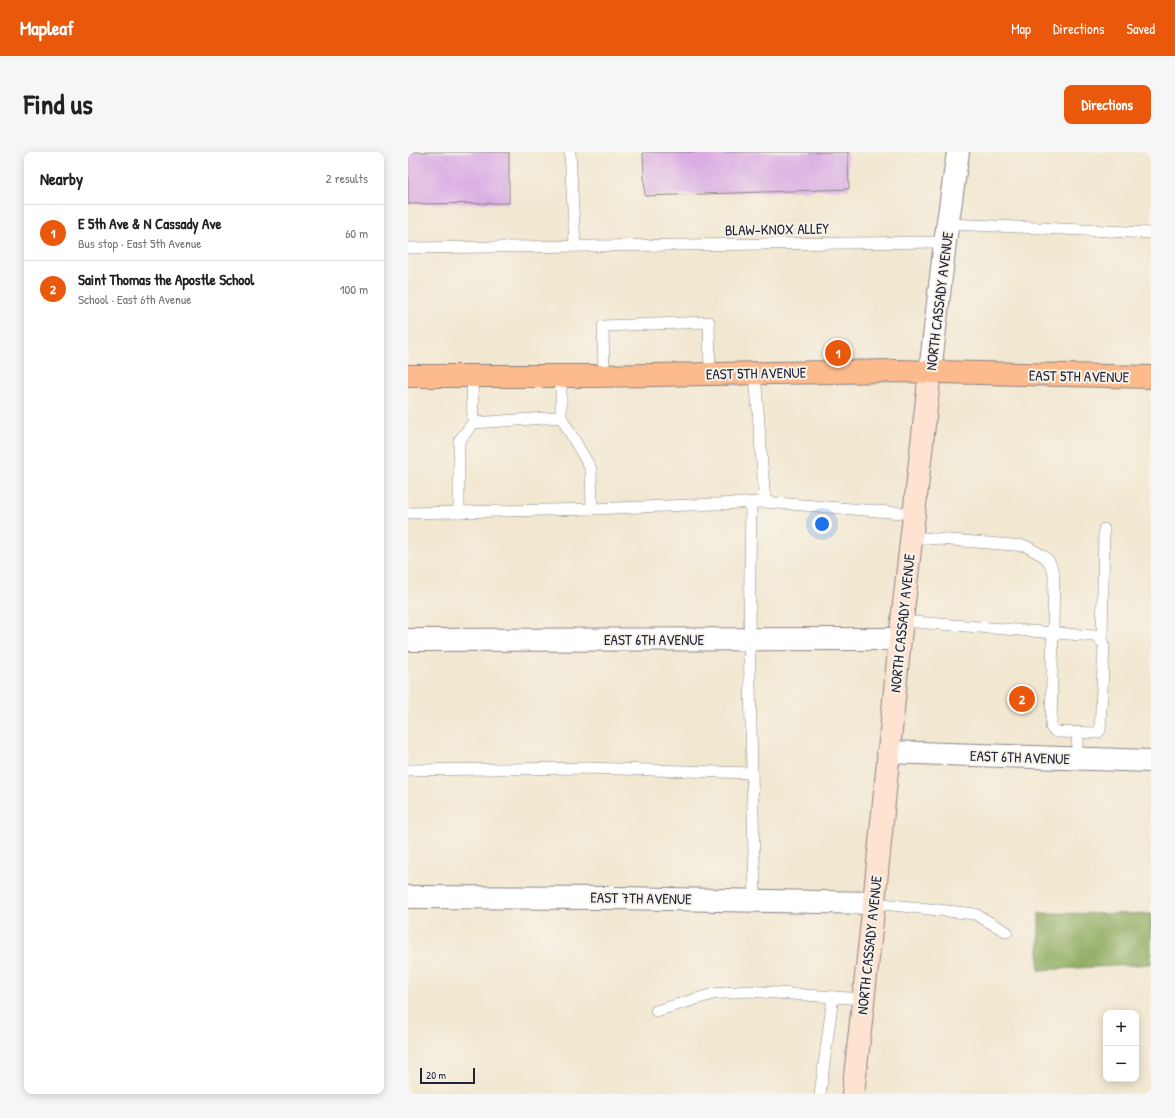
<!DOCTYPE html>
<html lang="en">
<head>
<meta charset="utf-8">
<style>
	body { margin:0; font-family:"Patrick Hand",sans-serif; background:#f6f6f6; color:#202124 }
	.controls { position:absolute; right:12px; bottom:12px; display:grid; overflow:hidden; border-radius:8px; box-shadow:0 2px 10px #0003 }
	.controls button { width:36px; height:36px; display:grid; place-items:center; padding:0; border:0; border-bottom:1px solid #e0e0e0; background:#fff; color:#202124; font:20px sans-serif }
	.scale { position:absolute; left:12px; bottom:10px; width:55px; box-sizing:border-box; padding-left:4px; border:2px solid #22223b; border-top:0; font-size:11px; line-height:14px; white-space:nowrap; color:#22223b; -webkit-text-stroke:3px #f7f3e8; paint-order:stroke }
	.you { position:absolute; left:414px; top:372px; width:14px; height:14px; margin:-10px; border:3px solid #fff; border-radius:50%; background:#1a73e8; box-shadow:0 0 0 6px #1a73e833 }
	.badge { display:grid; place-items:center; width:26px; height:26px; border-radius:50%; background:#ea580c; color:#fff; font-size:13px; font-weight:700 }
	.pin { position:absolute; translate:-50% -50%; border:2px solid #fff; box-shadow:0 1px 4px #0006 }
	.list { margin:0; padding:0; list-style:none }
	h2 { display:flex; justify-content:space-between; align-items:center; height:52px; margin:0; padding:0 16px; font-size:17px }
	h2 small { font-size:13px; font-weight:400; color:#757577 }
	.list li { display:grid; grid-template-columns:26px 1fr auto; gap:12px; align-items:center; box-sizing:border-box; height:56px; padding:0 16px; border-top:1px solid #e0e0e0 }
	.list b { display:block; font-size:15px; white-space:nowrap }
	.list p { margin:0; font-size:13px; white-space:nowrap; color:#757577 }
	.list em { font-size:13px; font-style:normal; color:#757577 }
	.map { position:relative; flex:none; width:743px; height:942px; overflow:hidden; border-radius:8px }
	header { display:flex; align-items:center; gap:24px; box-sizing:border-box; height:56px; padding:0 20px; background:#ea580c; color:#fff }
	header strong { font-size:19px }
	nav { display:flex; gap:22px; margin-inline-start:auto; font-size:14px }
	.intro { display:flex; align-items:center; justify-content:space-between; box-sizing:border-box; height:96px; padding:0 24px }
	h1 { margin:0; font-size:28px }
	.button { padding:10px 18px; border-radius:8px; background:#ea580c; color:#fff; font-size:14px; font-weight:700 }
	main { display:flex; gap:24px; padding:0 24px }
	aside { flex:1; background:#fff; border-radius:8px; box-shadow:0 2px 10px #0003 }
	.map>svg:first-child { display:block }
	.forest { fill:#8eac60; stroke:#58674e }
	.building { fill:#daaee3 }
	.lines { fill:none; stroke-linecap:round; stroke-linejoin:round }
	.service-casing { stroke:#8a8486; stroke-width:12 }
	.minor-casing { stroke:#8a8486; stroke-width:24 }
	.tertiary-casing { stroke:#8a8486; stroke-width:24 }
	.secondary-casing { stroke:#8a8486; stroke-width:24 }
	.primary-casing { stroke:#8a8486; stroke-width:24 }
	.service { stroke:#fff; stroke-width:11 }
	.minor { stroke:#fff; stroke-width:22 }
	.tertiary { stroke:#fff; stroke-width:22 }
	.secondary { stroke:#fee3d1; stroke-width:22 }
	.primary { stroke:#fcba8d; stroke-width:22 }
	.labels { text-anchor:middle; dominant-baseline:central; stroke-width:4; stroke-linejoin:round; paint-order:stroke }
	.street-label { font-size:15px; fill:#22223b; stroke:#f7f3e8 }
</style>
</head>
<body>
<header>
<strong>Mapleaf</strong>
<nav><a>Map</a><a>Directions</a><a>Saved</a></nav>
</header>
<div class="intro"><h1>Find us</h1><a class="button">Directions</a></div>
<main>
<aside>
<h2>Nearby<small>2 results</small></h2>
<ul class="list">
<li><span class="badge">1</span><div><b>E 5th Ave &amp; N Cassady Ave</b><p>Bus stop · East 5th Avenue</p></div><em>60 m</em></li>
<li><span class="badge">2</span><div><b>Saint Thomas the Apostle School</b><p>School · East 6th Avenue</p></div><em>100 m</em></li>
</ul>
</aside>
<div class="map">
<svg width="743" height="942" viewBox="0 0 743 942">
	<rect width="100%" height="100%" fill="#f7f3e8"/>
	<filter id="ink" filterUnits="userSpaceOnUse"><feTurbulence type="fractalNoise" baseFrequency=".025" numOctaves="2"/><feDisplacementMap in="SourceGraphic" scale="8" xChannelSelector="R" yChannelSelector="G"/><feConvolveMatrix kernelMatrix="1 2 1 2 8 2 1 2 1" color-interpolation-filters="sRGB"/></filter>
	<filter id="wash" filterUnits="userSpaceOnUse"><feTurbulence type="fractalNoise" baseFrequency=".012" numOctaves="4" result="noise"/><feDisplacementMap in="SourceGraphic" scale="16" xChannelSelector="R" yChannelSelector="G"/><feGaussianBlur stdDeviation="0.9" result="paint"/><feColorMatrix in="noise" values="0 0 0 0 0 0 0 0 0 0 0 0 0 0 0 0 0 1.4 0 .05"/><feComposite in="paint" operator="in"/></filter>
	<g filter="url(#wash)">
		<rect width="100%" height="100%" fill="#f2e7d0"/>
		<path class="forest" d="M 631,761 L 743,762 L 743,812 L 631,818 Z"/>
		<g id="blocks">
			<g class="building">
				<path d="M 0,0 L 101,0 L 101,51 L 0,52 Z"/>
				<path d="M 235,0 L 440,0 L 441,37 L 237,44 Z"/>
			</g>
		</g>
	</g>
	<g filter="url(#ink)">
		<use href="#blocks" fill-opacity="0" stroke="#8a8486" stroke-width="1"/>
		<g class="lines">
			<g class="service-casing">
				<g id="service">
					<path d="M 162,0 L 167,94"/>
					<path d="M 540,72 L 743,81"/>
					<path d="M 0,96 L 537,90"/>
					<path d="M 196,223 L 195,174 L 301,170 L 302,222"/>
					<path d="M 153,265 L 183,317 L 184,357"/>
					<path d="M 65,271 L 153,265 L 153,224"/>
					<path d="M 343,350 L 341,487 L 347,748"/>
					<path d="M 357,350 L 506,362"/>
					<path d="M 51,360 L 51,289 L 65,271 L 64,224"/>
					<path d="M 0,361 L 184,357 L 357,350 L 347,221"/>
					<path d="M 494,469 L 686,484 C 692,486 694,489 696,494 L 692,578 L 689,581 L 649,580 L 645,578 L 643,575 L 646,422 L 642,411 L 637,405 L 618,394 L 504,385"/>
					<path d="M 694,489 L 696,377"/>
					<path d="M 668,607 L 670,580"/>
					<path d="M 0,618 L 177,616 L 344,621"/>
					<path d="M 466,751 L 567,762 L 599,780"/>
					<path d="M 248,859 L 305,842 L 340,839 L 456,847"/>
					<path d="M 412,942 L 425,845"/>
				</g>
			</g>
			<g class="minor-casing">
				<g id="minor">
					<path d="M 0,488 L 492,487"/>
					<path d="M 480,600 L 743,609"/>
					<path d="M 0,745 L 210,746 L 466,751"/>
				</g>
			</g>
			<g class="tertiary-casing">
				<path id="tertiary" d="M 522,220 L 537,90 L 550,0"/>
			</g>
			<g class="secondary-casing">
				<path id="secondary" d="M 445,942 L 466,751 L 492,487 L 522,220"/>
			</g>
			<g class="primary-casing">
				<path id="primary" d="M 0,224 L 185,224 L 487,219 L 743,225"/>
			</g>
			<use href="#service" class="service"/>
			<use href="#minor" class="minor"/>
			<use href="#tertiary" class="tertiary"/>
			<use href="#secondary" class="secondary"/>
			<use href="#primary" class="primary"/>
		</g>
	</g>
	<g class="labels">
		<g class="street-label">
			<text transform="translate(369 77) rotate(-1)">BLAW-KNOX ALLEY</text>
			<text transform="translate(531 149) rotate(-83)">NORTH CASSADY AVENUE</text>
			<text transform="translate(348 221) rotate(-1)">EAST 5TH AVENUE</text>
			<text transform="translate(671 224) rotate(1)">EAST 5TH AVENUE</text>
			<text transform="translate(494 471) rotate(-84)">NORTH CASSADY AVENUE</text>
			<text x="246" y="487">EAST 6TH AVENUE</text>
			<text transform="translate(612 605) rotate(2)">EAST 6TH AVENUE</text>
			<text transform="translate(233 746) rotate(1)">EAST 7TH AVENUE</text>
			<text transform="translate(461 793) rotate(-84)">NORTH CASSADY AVENUE</text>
		</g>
	</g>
</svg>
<div class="controls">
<button>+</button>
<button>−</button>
</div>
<div class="scale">20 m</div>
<div class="you"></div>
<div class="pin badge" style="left:430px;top:201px">1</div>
<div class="pin badge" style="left:614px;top:547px">2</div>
</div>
</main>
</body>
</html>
